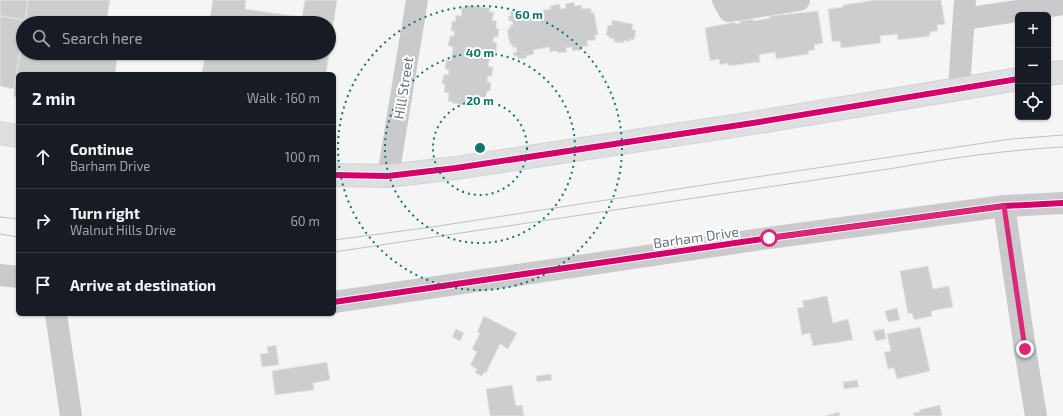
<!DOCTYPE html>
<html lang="en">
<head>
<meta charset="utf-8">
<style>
	body { margin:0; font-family:"Exo 2",sans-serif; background:#242831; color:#f1f3f6 }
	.controls { position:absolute; right:12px; top:12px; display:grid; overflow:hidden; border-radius:6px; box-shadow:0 1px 3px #0004 }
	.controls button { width:36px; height:36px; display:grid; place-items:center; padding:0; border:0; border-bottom:1px solid #363941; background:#171b24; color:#f1f3f6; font:20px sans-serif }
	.stop { position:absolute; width:12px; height:12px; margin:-9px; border:3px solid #db2777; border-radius:50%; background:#fff }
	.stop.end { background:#db2777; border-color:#fff; box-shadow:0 1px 4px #0008 }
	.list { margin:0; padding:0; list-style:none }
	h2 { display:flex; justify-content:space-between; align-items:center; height:52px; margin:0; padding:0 16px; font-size:17px }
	h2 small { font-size:13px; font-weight:400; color:#9ea1a6 }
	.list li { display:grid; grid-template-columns:26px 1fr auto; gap:12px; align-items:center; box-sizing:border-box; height:64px; padding:0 16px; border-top:1px solid #363941 }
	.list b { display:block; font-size:15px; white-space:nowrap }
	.list p { margin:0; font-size:13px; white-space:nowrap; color:#9ea1a6 }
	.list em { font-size:13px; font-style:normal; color:#9ea1a6 }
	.icon { flex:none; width:22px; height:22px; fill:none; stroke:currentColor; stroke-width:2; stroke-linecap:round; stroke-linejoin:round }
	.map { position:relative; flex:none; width:1063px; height:416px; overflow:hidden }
	.search { position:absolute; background:#171b24; box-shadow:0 1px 3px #0004; left:16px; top:16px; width:320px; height:44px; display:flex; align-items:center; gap:10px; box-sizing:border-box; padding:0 14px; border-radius:22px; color:#9ea1a6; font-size:15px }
	.panel { position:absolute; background:#171b24; box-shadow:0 1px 3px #0004; left:16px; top:72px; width:320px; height:244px; border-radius:6px }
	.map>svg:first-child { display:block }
	.building { fill:#cccdce; stroke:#e4e4e4 }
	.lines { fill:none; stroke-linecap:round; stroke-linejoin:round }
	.major-casing { stroke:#d2d3d4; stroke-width:24 }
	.minor { stroke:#cacacc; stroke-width:22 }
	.major { stroke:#dedfe0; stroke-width:22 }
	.tram { stroke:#bfc0c1; stroke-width:1 }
	.cycleway-casing { stroke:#fff; stroke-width:8 }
	.cycleway { stroke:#d6006c; stroke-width:6 }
	.route { stroke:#db2777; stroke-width:5 }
	.ring { fill:none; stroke:#0f766e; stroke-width:2; stroke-dasharray:2 4 }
	.labels { text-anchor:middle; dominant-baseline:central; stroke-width:4; stroke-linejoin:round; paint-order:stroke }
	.street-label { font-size:14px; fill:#697581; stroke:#fff }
	.centre { fill:#0f766e; stroke:#fff; stroke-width:2 }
	.ring-label { font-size:12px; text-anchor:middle; font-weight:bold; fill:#0f766e; stroke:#fff; stroke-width:4; stroke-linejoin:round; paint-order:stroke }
</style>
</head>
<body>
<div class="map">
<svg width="1063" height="416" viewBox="0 0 1063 416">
	<rect width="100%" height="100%" fill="#f5f5f5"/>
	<g class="building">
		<path d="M 0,0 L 28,0 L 25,20 L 0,16 Z"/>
		<path d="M 28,0 L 110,0 L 107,19 L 123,22 L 123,23 L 25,23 Z"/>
		<path d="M 213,0 L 246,0 L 245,9 L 302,17 L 305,0 L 337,0 L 326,74 L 202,74 L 205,53 L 329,53 L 329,23 L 209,23 Z"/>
		<path d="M 875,0 L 941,0 L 945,24 L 937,25 L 938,31 L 930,32 L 930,36 L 898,40 L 897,34 L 880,36 L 881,43 L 841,48 L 840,41 L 832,42 L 828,9 L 843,7 L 843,5 Z"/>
		<path d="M 574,2 L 575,6 L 582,5 L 582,9 L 591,8 L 591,13 L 594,12 L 598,35 L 595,35 L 596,40 L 587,41 L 588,46 L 581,47 L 581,50 L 572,51 L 572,47 L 566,48 L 567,52 L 558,53 L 557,51 L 550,52 L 549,47 L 533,50 L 534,54 L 526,56 L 527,58 L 518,59 L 517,56 L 514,56 L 513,52 L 517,52 L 516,47 L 513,48 L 512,44 L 510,44 L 507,30 L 510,29 L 510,25 L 513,25 L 512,21 L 509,21 L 508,16 L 511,16 L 510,12 L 519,10 L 520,14 L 527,13 L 528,17 L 544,15 L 543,10 L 551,9 L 550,6 L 560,4 L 560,9 L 566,8 L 565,4 Z"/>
		<path d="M 467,5 L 490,8 L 489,12 L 494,12 L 492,20 L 497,21 L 496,28 L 499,29 L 498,37 L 494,37 L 493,42 L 497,43 L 496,53 L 491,52 L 488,67 L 493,67 L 492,76 L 488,76 L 487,82 L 491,82 L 490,91 L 487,91 L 486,98 L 480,97 L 479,105 L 475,104 L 475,107 L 452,103 L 452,102 L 448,101 L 449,93 L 444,92 L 445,84 L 442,84 L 444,74 L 448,75 L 449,70 L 445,69 L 446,60 L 451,61 L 453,47 L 448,46 L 450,36 L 454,36 L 454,31 L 451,31 L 452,21 L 455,22 L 456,15 L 461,16 L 462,7 L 466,8 Z"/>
		<path d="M 818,11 L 823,43 L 814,45 L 815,50 L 808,51 L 809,54 L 776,59 L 775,52 L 759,55 L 760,62 L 728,66 L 728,63 L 720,65 L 719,59 L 710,61 L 705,28 L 735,22 L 735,24 L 740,23 L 739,21 L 753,19 L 753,21 L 770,18 L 769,16 Z"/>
		<path d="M 0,16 L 25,20 L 25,23 L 23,23 L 23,35 L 14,89 L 0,86 Z"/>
		<path d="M 612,20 L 633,24 L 632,30 L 636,30 L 634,40 L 630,39 L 630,42 L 624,40 L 624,43 L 614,42 L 614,39 L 609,38 L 609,36 L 606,35 L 608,25 L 611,26 Z"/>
		<path d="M 23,35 L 23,53 L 118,53 L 115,74 L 18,74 L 18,97 L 14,97 L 14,89 Z"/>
		<path d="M 928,266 L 933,289 L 949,286 L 953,307 L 931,311 L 932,316 L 914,320 L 912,313 L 908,314 L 900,271 Z"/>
		<path d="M 827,296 L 833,323 L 848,319 L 853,340 L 813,346 L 810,333 L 802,335 L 797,308 L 804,307 L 802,301 Z"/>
		<path d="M 897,308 L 900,320 L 888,322 L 885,311 Z"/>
		<path d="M 484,316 L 517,333 L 508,349 L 500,344 L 486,373 L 484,372 L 482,376 L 475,373 L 477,369 L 470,365 L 477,352 L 472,349 L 480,333 L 477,332 Z"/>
		<path d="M 920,327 L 930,371 L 897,379 L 894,368 L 888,369 L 884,352 L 891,351 L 887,334 Z"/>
		<path d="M 456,329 L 464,333 L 460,341 L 452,337 Z"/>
		<path d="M 884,329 L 886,339 L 876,341 L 873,331 Z"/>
		<path d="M 276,345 L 279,365 L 262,367 L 260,354 L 268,353 L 267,347 Z"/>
		<path d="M 327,362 L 330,380 L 313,383 L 314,390 L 275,395 L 272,371 Z"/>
		<path d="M 551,374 L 552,380 L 537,382 L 536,376 Z"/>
		<path d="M 857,380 L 859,387 L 844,389 L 843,382 Z"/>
		<path d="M 512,385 L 516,406 L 522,405 L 524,416 L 490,416 L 486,389 Z"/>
		<path d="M 940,405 L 942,416 L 914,416 L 913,413 L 920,412 L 919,410 Z"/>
		<path d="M 839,412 L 840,416 L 825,416 Z"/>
	</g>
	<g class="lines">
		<g class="major-casing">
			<g id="major">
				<path d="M 1048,74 L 1063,72"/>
				<path d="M 0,133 L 18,136"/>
				<path d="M 334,175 L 388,176 L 456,168 L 753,123 L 1018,79"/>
			</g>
		</g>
		<g class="minor">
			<path d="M 723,0 L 729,11 L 799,0"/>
			<path d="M 964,19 L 1063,4"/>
			<path d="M 959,88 L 965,0"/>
			<path d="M 388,176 L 417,0"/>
			<path d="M 1004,206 L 1025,349 L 1036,416"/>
			<path d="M 0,275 L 18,277"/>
			<path d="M 334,302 L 769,238 L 1004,206 L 1063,203"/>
			<path d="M 56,314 L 71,416"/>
		</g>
		<use href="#major" class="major"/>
		<g class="tram">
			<path d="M 0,217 L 18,219"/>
			<path d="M 0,234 L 18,237"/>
			<path d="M 334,240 L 432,227 L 736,180 L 1011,139 L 1063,135"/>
			<path d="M 334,252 L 895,168 C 951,158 1006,150 1063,147"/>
		</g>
		<g class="cycleway-casing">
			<g id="cycleway">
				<path d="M 334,175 L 388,176 L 456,168 L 753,123 L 1018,79"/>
				<path d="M 334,302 L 769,238 L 1004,206 L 1063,203"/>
			</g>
		</g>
		<use href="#cycleway" class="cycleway"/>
	</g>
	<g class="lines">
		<path class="route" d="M 769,238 L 1004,206 L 1025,349"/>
	</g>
	<g class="ring">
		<circle cx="480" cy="148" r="47"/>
		<circle cx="480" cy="148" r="95"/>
		<circle cx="480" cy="148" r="142"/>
	</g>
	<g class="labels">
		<g class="street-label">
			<text transform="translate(403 88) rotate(-81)">Hill Street</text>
			<text transform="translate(696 237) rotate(-8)">Barham Drive</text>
		</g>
	</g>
	<circle cx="480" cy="148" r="6" class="centre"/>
	<g class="ring-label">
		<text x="529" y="19">60 m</text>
		<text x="480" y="57">40 m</text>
		<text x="480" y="105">20 m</text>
	</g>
</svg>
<div class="controls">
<button>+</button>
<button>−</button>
<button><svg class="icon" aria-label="locate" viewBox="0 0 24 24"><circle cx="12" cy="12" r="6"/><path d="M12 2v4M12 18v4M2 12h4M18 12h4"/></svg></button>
</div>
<div class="stop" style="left:769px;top:238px"></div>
<div class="stop end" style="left:1025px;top:349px"></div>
<div class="search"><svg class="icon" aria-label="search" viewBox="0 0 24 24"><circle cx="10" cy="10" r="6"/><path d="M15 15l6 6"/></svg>Search here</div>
<section class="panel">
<h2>2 min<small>Walk · 160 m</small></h2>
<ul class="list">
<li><svg class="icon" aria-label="ahead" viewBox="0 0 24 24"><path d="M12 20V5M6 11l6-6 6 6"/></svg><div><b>Continue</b><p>Barham Drive</p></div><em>100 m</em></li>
<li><svg class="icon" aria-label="right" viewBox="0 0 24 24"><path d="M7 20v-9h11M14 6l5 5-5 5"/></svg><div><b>Turn right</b><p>Walnut Hills Drive</p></div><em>60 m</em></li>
<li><svg class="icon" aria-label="arrive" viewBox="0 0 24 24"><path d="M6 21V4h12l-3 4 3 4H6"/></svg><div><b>Arrive at destination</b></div></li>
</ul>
</section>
</div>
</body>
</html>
